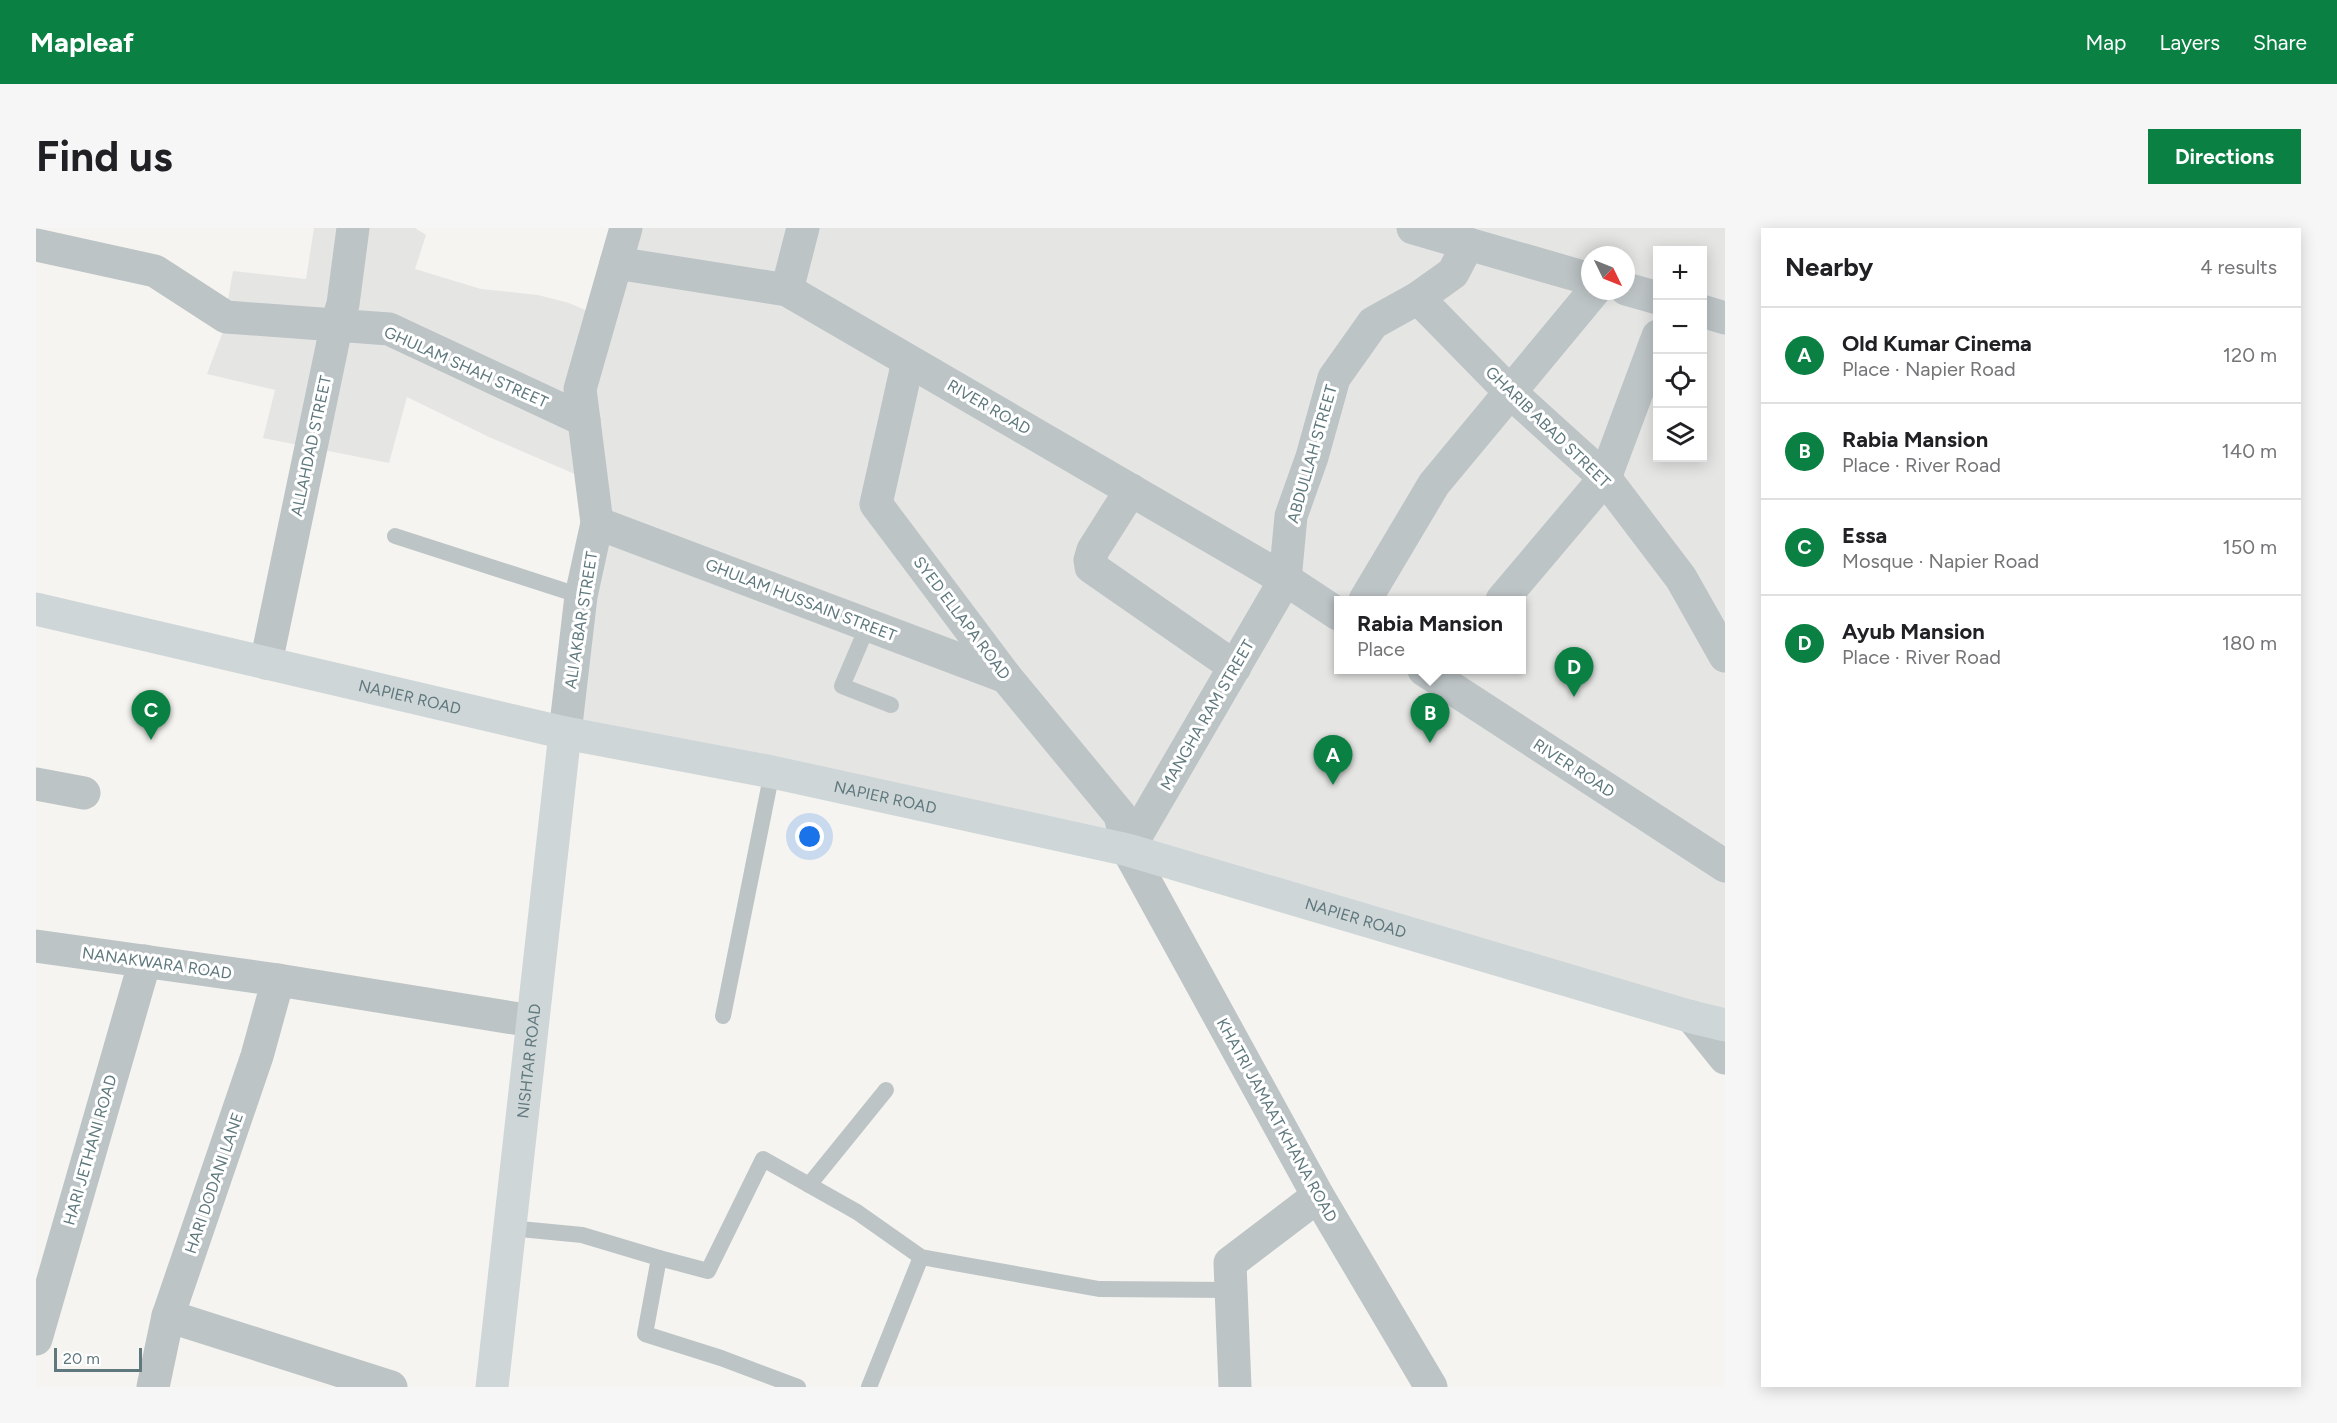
<!DOCTYPE html>
<html lang="en">
<head>
<meta charset="utf-8">
<style>
	body { margin:0; font-family:Figtree,sans-serif; background:#f6f6f6; color:#202124 }
	.controls { position:absolute; right:18px; top:18px; display:grid; overflow:hidden; border-radius:0px; box-shadow:0 3px 15px #0003 }
	.controls button { width:54px; height:54px; display:grid; place-items:center; padding:0; border:0; border-bottom:2px solid #e0e0e0; background:#fff; color:#202124; font:30px sans-serif }
	.compass { position:absolute; left:1545px; top:18px; width:54px; height:54px; border-radius:50%; background:#fff; box-shadow:0 3px 15px #0003; rotate:133deg }
	.scale { position:absolute; left:18px; bottom:15px; width:88px; box-sizing:border-box; padding-left:6px; border:3px solid #5e787d; border-top:0; font-size:16px; line-height:21px; white-space:nowrap; color:#5e787d; -webkit-text-stroke:4px #fff; paint-order:stroke }
	.you { position:absolute; left:774px; top:609px; width:21px; height:21px; margin:-15px; border:4px solid #fff; border-radius:50%; background:#1a73e8; box-shadow:0 0 0 9px #1a73e833 }
	.badge { display:grid; place-items:center; width:39px; height:39px; border-radius:50%; background:#0b8043; color:#fff; font-size:20px; font-weight:700 }
	.pin { position:absolute; translate:-50% -50px; filter:drop-shadow(0 2px 3px #0008) }
	.pin::after { content:''; position:absolute; top:32px; width:21px; height:18px; background:inherit; clip-path:polygon(0 0,100% 0,50% 100%) }
	.popup { position:absolute; left:1298px; top:368px; width:192px; height:78px; box-sizing:border-box; display:grid; place-content:center; border-radius:0px; background:#fff; filter:drop-shadow(0 2px 4px #0005); font-size:20px; white-space:nowrap; color:#757577 }
	.popup b { font-size:22px; color:#202124 }
	.popup::after { content:''; position:absolute; left:50%; top:100%; margin-left:-12px; border:12px solid transparent; border-top-color:#fff }
	.list { margin:0; padding:0; list-style:none }
	h2 { display:flex; justify-content:space-between; align-items:center; height:78px; margin:0; padding:0 24px; font-size:26px }
	h2 small { font-size:20px; font-weight:400; color:#757577 }
	.list li { display:grid; grid-template-columns:39px 1fr auto; gap:18px; align-items:center; box-sizing:border-box; height:96px; padding:0 24px; border-top:2px solid #e0e0e0 }
	.list b { display:block; font-size:22px; white-space:nowrap }
	.list p { margin:0; font-size:20px; white-space:nowrap; color:#757577 }
	.list em { font-size:20px; font-style:normal; color:#757577 }
	.icon { flex:none; width:33px; height:33px; fill:none; stroke:currentColor; stroke-width:2; stroke-linecap:round; stroke-linejoin:round }
	.map { position:relative; flex:none; width:1689px; height:1159px; overflow:hidden; border-radius:0px }
	header { display:flex; align-items:center; gap:36px; box-sizing:border-box; height:84px; padding:0 30px; background:#0b8043; color:#fff }
	header strong { font-size:28px }
	nav { display:flex; gap:33px; margin-inline-start:auto; font-size:21px }
	.intro { display:flex; align-items:center; justify-content:space-between; box-sizing:border-box; height:144px; padding:0 36px }
	h1 { margin:0; font-size:42px }
	.button { padding:15px 27px; border-radius:0px; background:#0b8043; color:#fff; font-size:21px; font-weight:700 }
	main { display:flex; gap:36px; padding:0 36px }
	aside { flex:1; background:#fff; border-radius:0px; box-shadow:0 3px 15px #0003 }
	.map>svg:first-child { display:block }
	.built { fill:#e5e5e4; fill-rule:evenodd }
	.lines { fill:none; stroke-linecap:round; stroke-linejoin:round }
	.service { stroke:#bdc4c6; stroke-width:16 }
	.minor { stroke:#bdc4c6; stroke-width:33 }
	.tertiary { stroke:#bdc4c6; stroke-width:33 }
	.primary { stroke:#cfd6d8; stroke-width:33 }
	.labels { text-anchor:middle; dominant-baseline:central; stroke-width:6; stroke-linejoin:round; paint-order:stroke }
	.street-label { font-size:16px; fill:#5e787d; stroke:#fff }
</style>
</head>
<body>
<header>
<strong>Mapleaf</strong>
<nav><a>Map</a><a>Layers</a><a>Share</a></nav>
</header>
<div class="intro"><h1>Find us</h1><a class="button">Directions</a></div>
<main>
<div class="map">
<svg width="1689" height="1159" viewBox="0 0 1689 1159">
	<rect width="100%" height="100%" fill="#f5f4f0"/>
	<path class="built" d="M 278,0 L 379,0 L 390,7 L 379,41 L 445,61 L 502,67 L 533,75 L 565,89 L 591,0 L 1689,0 L 1689,797 L 1092,622 L 542,506 L 555,253 L 453,209 L 371,169 L 353,235 L 227,210 L 239,162 L 171,146 L 186,106 L 197,43 L 270,51 ZM 1622,22 L 1666,22 L 1666,230 L 1622,230 ZM 1554,27 L 1590,27 L 1590,63 L 1554,63 ZM 1302,372 L 1486,372 L 1486,442 L 1302,442 Z"/>
	<g class="lines">
		<g class="service">
			<path d="M 359,308 L 545,368"/>
			<path d="M 832,397 L 806,458 L 855,477"/>
			<path d="M 687,788 L 736,544"/>
			<path d="M 773,957 L 850,862"/>
			<path d="M 474,1000 L 546,1007 L 623,1030 L 609,1106 L 685,1130 L 762,1159"/>
			<path d="M 623,1030 L 672,1043 L 727,931 L 821,984 L 885,1029 L 1063,1061 L 1195,1062"/>
			<path d="M 833,1159 L 885,1029"/>
		</g>
		<g class="minor">
			<path d="M 1377,0 L 1554,51"/>
			<path d="M 1,17 L 119,43 L 190,89 L 353,101 L 548,192"/>
			<path d="M 580,35 L 751,62 L 1258,357 L 1302,386"/>
			<path d="M 1590,61 L 1622,70"/>
			<path d="M 751,62 L 767,0"/>
			<path d="M 1382,70 L 1474,164 L 1569,250 L 1645,350 L 1689,428"/>
			<path d="M 1666,83 L 1689,90"/>
			<path d="M 872,133 L 840,276 L 970,449 L 1084,587 L 1092,622"/>
			<path d="M 1095,262 L 1057,322 L 1054,332 L 1055,339 L 1199,439"/>
			<path d="M 561,295 L 970,449"/>
			<path d="M 1329,372 L 1398,256 L 1558,63"/>
			<path d="M 1466,372 L 1569,250 L 1622,108"/>
			<path d="M 230,435 L 301,95 L 307,76 L 317,0"/>
			<path d="M 1388,442 L 1689,638"/>
			<path d="M 529,505 L 545,368 L 561,295 L 544,161 L 590,0"/>
			<path d="M 0,556 L 48,565"/>
			<path d="M 1092,622 L 1249,352 L 1255,288 L 1276,229 L 1298,150 L 1337,95 L 1382,70 L 1417,45 L 1432,16"/>
			<path d="M 1656,789 L 1689,830"/>
			<path d="M 132,1088 L 355,1159"/>
			<path d="M 0,1111 L 109,733"/>
			<path d="M 117,1159 L 132,1088 L 221,828 L 242,752"/>
			<path d="M 1199,1159 L 1194,1035 L 1282,968"/>
		</g>
		<g class="tertiary">
			<path d="M 1092,622 L 1282,968 L 1395,1159"/>
			<path d="M 0,718 L 242,752 L 496,793"/>
		</g>
		<g class="primary">
			<path id="s1" d="M 0,381 L 529,505 L 736,544 L 1092,622 L 1656,789 L 1689,797"/>
			<path id="s2" d="M 456,1159 L 529,505"/>
		</g>
	</g>
	<g class="labels">
		<g class="street-label">
			<text transform="translate(430 139) rotate(24)">GHULAM SHAH STREET</text>
			<text transform="translate(953 179) rotate(30)">RIVER ROAD</text>
			<text transform="translate(1512 199) rotate(44)">GHARIB ABAD STREET</text>
			<text transform="translate(275 218) rotate(-78)">ALLAHDAD STREET</text>
			<text transform="translate(1276 226) rotate(-74)">ABDULLAH STREET</text>
			<text transform="translate(765 372) rotate(21)">GHULAM HUSSAIN STREET</text>
			<text transform="translate(926 390) rotate(53)">SYED ELLAPA ROAD</text>
			<text transform="translate(545 392) rotate(-81)">ALI AKBAR STREET</text>
			<text stroke="none"><textPath href="#s1" startOffset="384">NAPIER ROAD</textPath></text>
			<text transform="translate(1171 487) rotate(-60)">MANGHA RAM STREET</text>
			<text transform="translate(1538 540) rotate(33)">RIVER ROAD</text>
			<text stroke="none"><textPath href="#s1" startOffset="870">NAPIER ROAD</textPath></text>
			<text stroke="none"><textPath href="#s1" startOffset="1356">NAPIER ROAD</textPath></text>
			<text transform="translate(121 735) rotate(8)">NANAKWARA ROAD</text>
			<text stroke="none"><textPath href="#s2" startOffset="328">NISHTAR ROAD</textPath></text>
			<text transform="translate(1241 892) rotate(61)">KHATRI JAMAAT KHANA ROAD</text>
			<text transform="translate(54 922) rotate(-74)">HARI JETHANI ROAD</text>
			<text transform="translate(178 955) rotate(-71)">HARI DODANI LANE</text>
		</g>
	</g>
</svg>
<div class="controls">
<button>+</button>
<button>−</button>
<button><svg class="icon" aria-label="locate" viewBox="0 0 24 24"><circle cx="12" cy="12" r="6"/><path d="M12 2v4M12 18v4M2 12h4M18 12h4"/></svg></button>
<button><svg class="icon" aria-label="layers" viewBox="0 0 24 24"><path d="M12 4l9 5-9 5-9-5zM3 14l9 5 9-5"/></svg></button>
</div>
<svg class="compass" viewBox="-18 -18 36 36"><path d="M0-13l5 13h-10z" fill="#e53935"/><path d="M0 13l5-13h-10z" fill="#757577"/></svg>
<div class="scale">20 m</div>
<div class="you"></div>
<div class="pin badge" style="left:1297px;top:557px">A</div>
<div class="pin badge" style="left:1394px;top:515px">B</div>
<div class="popup"><b>Rabia Mansion</b>Place</div>
<div class="pin badge" style="left:115px;top:512px">C</div>
<div class="pin badge" style="left:1538px;top:469px">D</div>
</div>
<aside>
<h2>Nearby<small>4 results</small></h2>
<ul class="list">
<li><span class="badge">A</span><div><b>Old Kumar Cinema</b><p>Place · Napier Road</p></div><em>120 m</em></li>
<li><span class="badge">B</span><div><b>Rabia Mansion</b><p>Place · River Road</p></div><em>140 m</em></li>
<li><span class="badge">C</span><div><b>Essa</b><p>Mosque · Napier Road</p></div><em>150 m</em></li>
<li><span class="badge">D</span><div><b>Ayub Mansion</b><p>Place · River Road</p></div><em>180 m</em></li>
</ul>
</aside>
</main>
</body>
</html>
